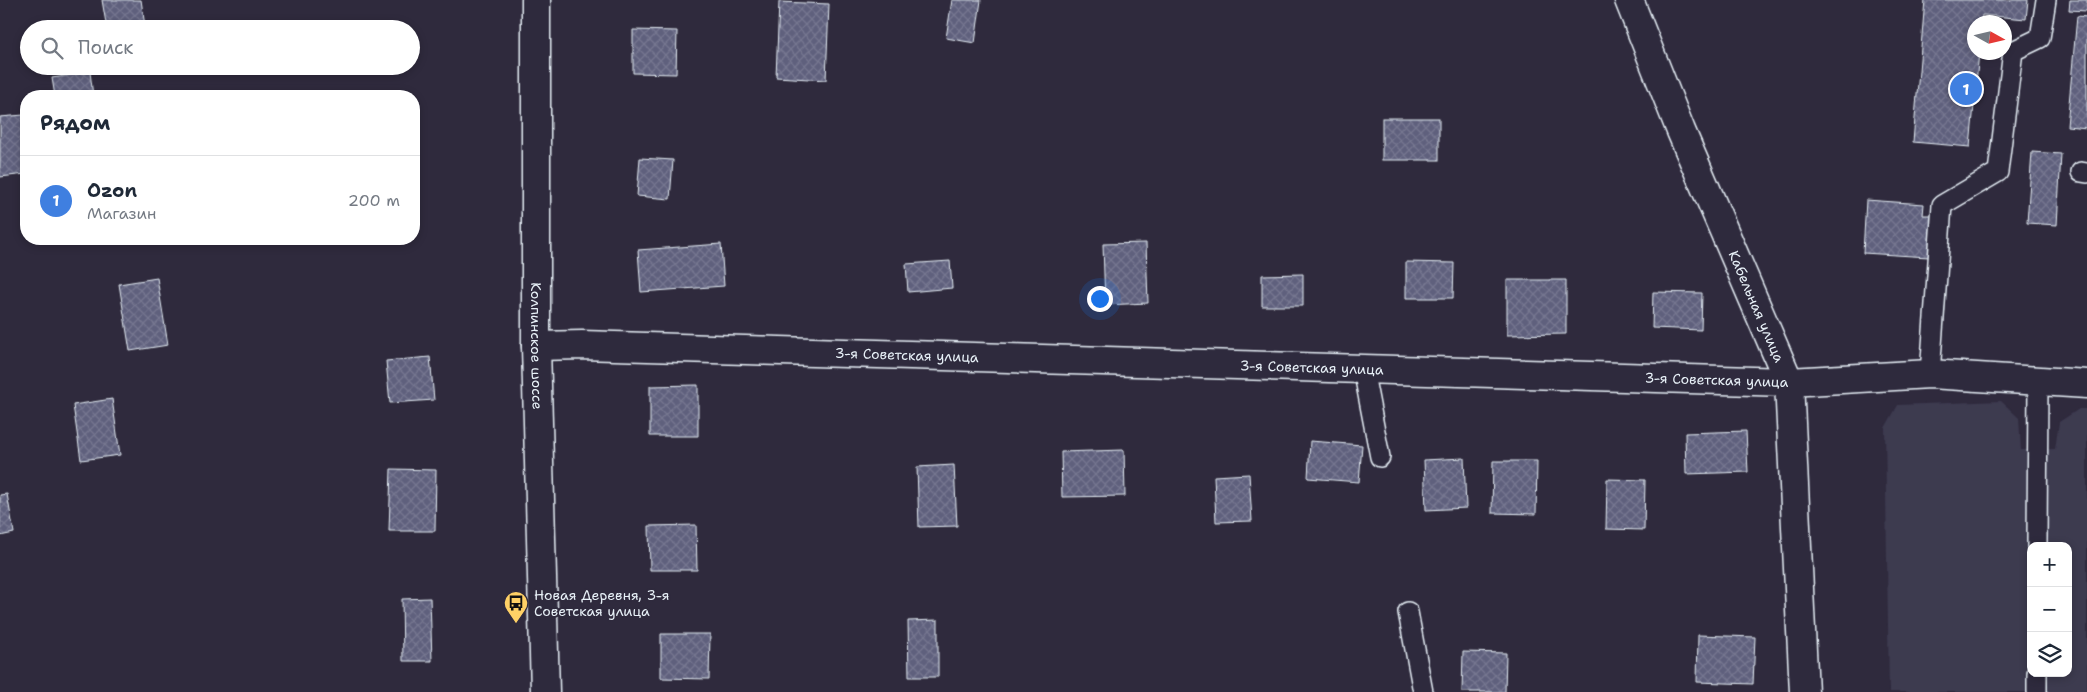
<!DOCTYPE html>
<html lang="ru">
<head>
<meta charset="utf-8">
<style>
	body { margin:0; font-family:"Shantell Sans",sans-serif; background:#f2f2f3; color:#1f2937 }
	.controls { position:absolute; right:15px; bottom:15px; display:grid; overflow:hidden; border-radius:10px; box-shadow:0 2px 8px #0003 }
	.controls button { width:45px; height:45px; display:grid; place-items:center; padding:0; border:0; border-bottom:1px solid #e0e1e3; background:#fff; color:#1f2937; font:25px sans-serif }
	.compass { position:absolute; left:1967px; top:15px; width:45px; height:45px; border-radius:50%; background:#fff; box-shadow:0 2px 8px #0003; rotate:98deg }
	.you { position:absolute; left:1099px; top:298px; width:18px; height:18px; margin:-12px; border:4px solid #fff; border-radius:50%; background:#1a73e8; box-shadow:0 0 0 8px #1a73e833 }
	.badge { display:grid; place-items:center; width:32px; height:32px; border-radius:50%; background:#84754c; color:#fff; font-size:16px; font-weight:700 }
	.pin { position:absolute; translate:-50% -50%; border:2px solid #fff; box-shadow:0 1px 5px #0006 }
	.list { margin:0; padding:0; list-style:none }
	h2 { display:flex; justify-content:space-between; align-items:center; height:65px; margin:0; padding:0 20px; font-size:21px }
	h2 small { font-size:16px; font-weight:400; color:#747a83 }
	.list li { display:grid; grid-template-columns:32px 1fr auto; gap:15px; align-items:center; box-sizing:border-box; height:90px; padding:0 20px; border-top:1px solid #e0e1e3 }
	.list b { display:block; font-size:19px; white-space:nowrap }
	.list p { margin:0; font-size:16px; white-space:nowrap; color:#747a83 }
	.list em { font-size:16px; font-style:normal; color:#747a83 }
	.icon { flex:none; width:28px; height:28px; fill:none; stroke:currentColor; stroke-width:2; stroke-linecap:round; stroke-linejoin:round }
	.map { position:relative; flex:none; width:2087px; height:692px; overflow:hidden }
	.search { position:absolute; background:#fff; box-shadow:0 2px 8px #0003; left:20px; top:20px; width:400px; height:55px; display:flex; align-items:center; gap:12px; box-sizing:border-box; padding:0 18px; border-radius:28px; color:#747a83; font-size:19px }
	.panel { position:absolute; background:#fff; box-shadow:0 2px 8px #0003; left:20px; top:90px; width:400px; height:155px; border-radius:20px }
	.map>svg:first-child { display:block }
	.built { fill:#3d3a50; fill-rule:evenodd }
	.building { fill:url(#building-cross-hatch); stroke:#e8f1f8 }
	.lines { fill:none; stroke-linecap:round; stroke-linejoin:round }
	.lane-casing { stroke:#e8f1f8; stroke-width:22 }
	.street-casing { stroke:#e8f1f8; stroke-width:31 }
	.secondary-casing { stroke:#e8f1f8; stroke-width:31 }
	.lane { stroke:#2f2a3d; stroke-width:19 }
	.street { stroke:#2f2a3d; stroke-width:28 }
	.secondary { stroke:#2f2a3d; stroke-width:28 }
	.labels { text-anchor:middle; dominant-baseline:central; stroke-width:4; stroke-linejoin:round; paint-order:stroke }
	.street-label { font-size:14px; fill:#e8f1f8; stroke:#2f2a3d }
	.poi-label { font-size:14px; fill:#e8f1f8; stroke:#2f2a3d; text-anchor:start }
</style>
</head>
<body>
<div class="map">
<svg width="2087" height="692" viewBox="0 0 2087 692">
	<defs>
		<pattern id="building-cross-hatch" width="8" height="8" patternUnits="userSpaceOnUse" patternTransform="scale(1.25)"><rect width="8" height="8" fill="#5f607d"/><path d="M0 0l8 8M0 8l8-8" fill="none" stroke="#767790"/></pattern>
	</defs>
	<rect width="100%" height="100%" fill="#2f2a3d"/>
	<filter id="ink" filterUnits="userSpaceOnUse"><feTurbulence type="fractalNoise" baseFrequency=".02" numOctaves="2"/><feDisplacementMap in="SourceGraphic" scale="10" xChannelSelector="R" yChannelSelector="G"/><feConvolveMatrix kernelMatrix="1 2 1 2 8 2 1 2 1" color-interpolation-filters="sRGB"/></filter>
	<g filter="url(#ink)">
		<path class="built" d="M 2001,401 L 2019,418 L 2021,450 L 2055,449 L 2059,422 L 2079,409 L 2087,409 L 2087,692 L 1889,692 L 1885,428 L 1898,405 ZM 2031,546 L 2068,546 L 2068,673 L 2031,673 Z"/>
		<g class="building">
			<path d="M 102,0 L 141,0 L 145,26 L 107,29 Z"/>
			<path d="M 952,0 L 981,0 L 975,43 L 946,38 Z"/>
			<path d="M 1925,0 L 2028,0 L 2026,19 L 1982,15 L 1981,22 L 1974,22 L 1974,52 L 1979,52 L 1970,147 L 1913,142 Z"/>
			<path d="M 2070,0 L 2087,0 L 2087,11 L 2069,10 Z"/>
			<path d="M 779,2 L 829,4 L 826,80 L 776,77 Z"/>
			<path d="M 2077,16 L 2087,17 L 2087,128 L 2067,126 Z"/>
			<path d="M 633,30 L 677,31 L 676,74 L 633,73 Z"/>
			<path d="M 90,72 L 93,96 L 55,96 L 52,78 Z"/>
			<path d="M 24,115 L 26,174 L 0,177 L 0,117 Z"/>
			<rect x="1382" y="118" width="57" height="42"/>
			<path d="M 2032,152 L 2061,154 L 2057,225 L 2027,223 Z"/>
			<path d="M 640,158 L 673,160 L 670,199 L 637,196 Z"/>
			<path d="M 1866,200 L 1924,204 L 1923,215 L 1932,215 L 1929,257 L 1863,253 Z"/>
			<path d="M 1146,243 L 1148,303 L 1105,305 L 1103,244 Z"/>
			<path d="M 721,244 L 724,286 L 641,292 L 638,250 Z"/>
			<path d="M 950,261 L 952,288 L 908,292 L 906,264 Z"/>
			<path d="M 1406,262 L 1454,263 L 1453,298 L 1406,298 Z"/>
			<path d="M 1303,274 L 1303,306 L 1262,306 L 1262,275 Z"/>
			<path d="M 157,278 L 168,345 L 130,351 L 119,284 Z"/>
			<path d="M 1507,280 L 1566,280 L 1566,334 L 1507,335 Z"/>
			<path d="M 1653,292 L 1702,293 L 1701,330 L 1652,328 Z"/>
			<path d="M 430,357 L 434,400 L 390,403 L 386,361 Z"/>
			<path d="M 698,385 L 698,436 L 650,436 L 650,386 Z"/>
			<path d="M 112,399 L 120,455 L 81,460 L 73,405 Z"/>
			<path d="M 1746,431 L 1748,472 L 1686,474 L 1685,433 Z"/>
			<path d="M 1310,441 L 1362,445 L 1359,482 L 1308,478 Z"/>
			<path d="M 1124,450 L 1125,496 L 1062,497 L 1061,452 Z"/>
			<path d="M 1464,458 L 1466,508 L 1426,510 L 1424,460 Z"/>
			<path d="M 1493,461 L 1537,461 L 1536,514 L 1492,513 Z"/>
			<path d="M 954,465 L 957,526 L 919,527 L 917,467 Z"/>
			<path d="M 391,469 L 436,470 L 435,531 L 389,531 Z"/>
			<path d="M 1249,474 L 1252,521 L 1216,522 L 1214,476 Z"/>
			<path d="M 1607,479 L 1645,480 L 1644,530 L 1606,529 Z"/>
			<path d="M 7,494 L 14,533 L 0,536 L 0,495 Z"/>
			<path d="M 696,525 L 697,570 L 650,570 L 649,526 Z"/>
			<path d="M 430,598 L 432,661 L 403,661 L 402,599 Z"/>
			<path d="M 938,620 L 938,677 L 909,677 L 908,621 Z"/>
			<path d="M 661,634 L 710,634 L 709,679 L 661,678 Z"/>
			<path d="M 1698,635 L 1755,637 L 1753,684 L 1697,682 Z"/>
			<path d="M 1463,652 L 1506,653 L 1505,692 L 1462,692 Z"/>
		</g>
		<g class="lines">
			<g class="lane-casing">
				<g id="lane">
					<path d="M 2081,172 L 2087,173"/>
					<path d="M 1363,369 L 1380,457"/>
					<path d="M 1930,374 L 1942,205 L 1998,172 L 2013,51 L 2040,38 L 2046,0"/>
					<path d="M 2037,546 L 2038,381"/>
					<path d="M 1408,612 L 1423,692"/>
					<path d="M 2037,692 L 2037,673"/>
				</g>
			</g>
			<g class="street-casing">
				<g id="street">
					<path id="s1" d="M 1629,0 L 1681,131 L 1789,382 L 1804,692"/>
					<path id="s2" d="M 536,346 L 582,345 L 1789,382 L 1930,374 L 2087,384"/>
				</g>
			</g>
			<g class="secondary-casing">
				<g id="secondary">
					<path id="s3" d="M 536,0 L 536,346 L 545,692"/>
				</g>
			</g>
			<use href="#lane" class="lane"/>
			<use href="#street" class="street"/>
			<use href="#secondary" class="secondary"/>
		</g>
	</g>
	<defs>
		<g id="bus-pin" transform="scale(1.25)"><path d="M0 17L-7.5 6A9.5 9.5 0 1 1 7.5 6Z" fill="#ffd166" stroke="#2f2a3d"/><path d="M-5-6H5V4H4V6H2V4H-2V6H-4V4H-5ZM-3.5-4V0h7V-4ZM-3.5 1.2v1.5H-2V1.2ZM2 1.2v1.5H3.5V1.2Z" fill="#111"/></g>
	</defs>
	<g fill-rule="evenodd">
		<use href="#bus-pin" x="516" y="603"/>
	</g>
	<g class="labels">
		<g class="street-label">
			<text stroke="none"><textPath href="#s1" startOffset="332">Кабельная улица</textPath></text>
			<text stroke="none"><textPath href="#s3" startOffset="346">Колпинское шоссе</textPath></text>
			<text stroke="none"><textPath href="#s2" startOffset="371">3-я Советская улица</textPath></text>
			<text stroke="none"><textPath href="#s2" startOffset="776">3-я Советская улица</textPath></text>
			<text stroke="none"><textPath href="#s2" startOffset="1181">3-я Советская улица</textPath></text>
		</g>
		<g class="poi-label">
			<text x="534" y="595">Новая Деревня, 3-я<tspan x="534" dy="16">Советская улица</tspan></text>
		</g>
	</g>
</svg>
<div class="controls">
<button>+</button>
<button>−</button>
<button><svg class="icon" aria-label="layers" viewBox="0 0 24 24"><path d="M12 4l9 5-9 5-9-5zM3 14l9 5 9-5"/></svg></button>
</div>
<svg class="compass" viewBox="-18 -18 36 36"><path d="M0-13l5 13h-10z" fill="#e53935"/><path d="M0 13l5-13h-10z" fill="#747a83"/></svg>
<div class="you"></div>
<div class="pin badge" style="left:1966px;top:89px;background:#3f7fe0">1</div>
<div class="search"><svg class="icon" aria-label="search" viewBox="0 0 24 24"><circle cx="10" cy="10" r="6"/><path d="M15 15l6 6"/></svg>Поиск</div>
<section class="panel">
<h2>Рядом<small></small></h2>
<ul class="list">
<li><span class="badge" style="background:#3f7fe0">1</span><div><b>Ozon</b><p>Магазин</p></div><em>200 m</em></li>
</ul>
</section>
</div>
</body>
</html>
